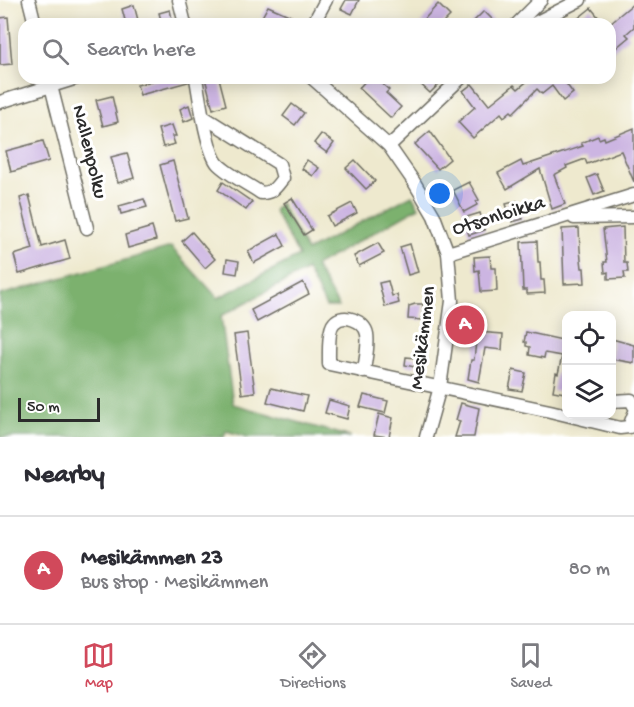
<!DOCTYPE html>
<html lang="en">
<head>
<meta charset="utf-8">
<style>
	body { margin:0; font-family:"Gochi Hand",sans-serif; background:#f2f2f3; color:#2b2b33 }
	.controls { position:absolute; right:18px; bottom:18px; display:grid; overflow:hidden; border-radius:12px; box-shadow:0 3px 15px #0003 }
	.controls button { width:54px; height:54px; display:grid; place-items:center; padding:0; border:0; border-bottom:2px solid #e1e1e2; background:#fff; color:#2b2b33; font:30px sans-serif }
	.scale { position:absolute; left:18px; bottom:15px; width:82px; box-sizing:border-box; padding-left:6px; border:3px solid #2b2b2b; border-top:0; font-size:16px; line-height:21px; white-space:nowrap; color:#2b2b2b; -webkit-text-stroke:4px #fff; paint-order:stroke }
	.you { position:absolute; left:440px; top:194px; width:21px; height:21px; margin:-15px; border:4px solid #fff; border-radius:50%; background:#1a73e8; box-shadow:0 0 0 9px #1a73e833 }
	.badge { display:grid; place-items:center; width:39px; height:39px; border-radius:50%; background:#d1495b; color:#fff; font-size:20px; font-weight:700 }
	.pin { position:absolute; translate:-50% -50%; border:3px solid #fff; box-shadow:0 2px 6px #0006 }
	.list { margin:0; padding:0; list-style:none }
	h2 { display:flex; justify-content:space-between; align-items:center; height:78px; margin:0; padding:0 24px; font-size:26px }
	h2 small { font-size:20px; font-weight:400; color:#7c7c81 }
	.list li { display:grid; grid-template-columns:39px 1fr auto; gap:18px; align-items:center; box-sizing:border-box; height:108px; padding:0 24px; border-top:2px solid #e1e1e2 }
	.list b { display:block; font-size:22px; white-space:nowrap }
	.list p { margin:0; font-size:20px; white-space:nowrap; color:#7c7c81 }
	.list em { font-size:20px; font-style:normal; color:#7c7c81 }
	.icon { flex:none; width:33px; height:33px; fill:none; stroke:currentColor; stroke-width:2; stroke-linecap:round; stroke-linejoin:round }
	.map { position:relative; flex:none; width:634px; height:437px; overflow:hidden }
	.search { position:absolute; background:#fff; box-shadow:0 3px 15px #0003; left:18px; right:18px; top:18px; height:66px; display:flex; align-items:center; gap:15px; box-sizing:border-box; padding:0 21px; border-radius:18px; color:#7c7c81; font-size:22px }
	.sheet { height:186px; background:#fff }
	nav { display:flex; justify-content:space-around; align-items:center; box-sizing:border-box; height:84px; border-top:2px solid #e1e1e2; background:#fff; font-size:16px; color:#7c7c81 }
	nav a { display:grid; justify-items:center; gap:3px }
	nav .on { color:#d1495b }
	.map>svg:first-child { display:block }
	.forest { fill:#7bb16e; stroke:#536e4c; stroke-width:1.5 }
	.building { fill:#ccb5e2 }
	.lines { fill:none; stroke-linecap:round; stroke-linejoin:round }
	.street-casing { stroke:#6f6e64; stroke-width:15 }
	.street { stroke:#fff; stroke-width:12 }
	.labels { text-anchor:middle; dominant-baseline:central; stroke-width:6; stroke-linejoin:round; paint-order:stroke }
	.street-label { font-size:20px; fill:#2b2b2b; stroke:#fff }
</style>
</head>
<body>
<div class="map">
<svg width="634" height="437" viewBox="0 0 634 437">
	<rect width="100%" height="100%" fill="#fff"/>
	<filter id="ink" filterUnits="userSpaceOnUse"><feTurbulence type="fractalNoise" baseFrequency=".0167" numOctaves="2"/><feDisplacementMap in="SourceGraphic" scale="12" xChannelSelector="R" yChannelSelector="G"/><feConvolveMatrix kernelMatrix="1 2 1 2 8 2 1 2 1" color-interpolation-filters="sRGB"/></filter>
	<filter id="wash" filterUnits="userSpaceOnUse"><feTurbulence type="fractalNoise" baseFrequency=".008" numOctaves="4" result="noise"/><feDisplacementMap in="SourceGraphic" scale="24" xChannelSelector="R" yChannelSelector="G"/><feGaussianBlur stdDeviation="1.35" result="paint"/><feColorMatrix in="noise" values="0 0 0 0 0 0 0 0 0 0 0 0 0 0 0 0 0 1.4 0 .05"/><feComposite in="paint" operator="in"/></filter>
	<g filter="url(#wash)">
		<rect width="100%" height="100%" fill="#eee9ce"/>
		<path class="forest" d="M 412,195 L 419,207 L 315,266 L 339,307 L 326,307 L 307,270 L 221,316 L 233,404 L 351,437 L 248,437 L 226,431 L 224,437 L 0,437 L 0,295 L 171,247 L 218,298 L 299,256 L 274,211 L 280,203 L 307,251 Z"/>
		<g id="blocks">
			<g class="building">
				<path d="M 346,0 L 359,0 L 352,14 L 341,9 Z"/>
				<path d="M 634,3 L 634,27 L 626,34 L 629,37 L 610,53 L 610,23 Z"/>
				<path d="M 438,4 L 450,16 L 442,24 L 420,24 Z"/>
				<path d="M 134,5 L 139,24 L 126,24 L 122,9 Z"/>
				<path d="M 268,6 L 291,16 L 288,24 L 278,24 L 262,17 Z"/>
				<path d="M 591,8 L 604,24 L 571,24 Z"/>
				<path d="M 170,10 L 173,23 L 162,24 L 159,13 Z"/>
				<path d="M 484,11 L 497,24 L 471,24 Z"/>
				<path d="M 8,17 L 12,64 L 0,65 L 0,18 Z"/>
				<path d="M 163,78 L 188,78 L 188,82 L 140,95 L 137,85 Z"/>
				<path d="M 205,78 L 219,78 L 226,105 L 213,109 Z"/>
				<path d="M 368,78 L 376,78 L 389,90 L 386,93 L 401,107 L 391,118 L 359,88 Z"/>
				<path d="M 414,78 L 433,78 L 439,84 L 430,93 Z"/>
				<path d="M 531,78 L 562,78 L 573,93 L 563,101 L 552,86 L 542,94 L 537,89 L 513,113 L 511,111 L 504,117 L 501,113 L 473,138 L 458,122 L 475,107 L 463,91 L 472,84 L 489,105 L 514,85 L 518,89 Z"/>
				<path d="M 112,96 L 118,122 L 103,126 L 96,100 Z"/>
				<path d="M 292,104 L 304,113 L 295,125 L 283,116 Z"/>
				<path d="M 189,105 L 193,118 L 184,122 L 180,109 Z"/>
				<path d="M 172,125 L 176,136 L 172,136 L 175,144 L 163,147 L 158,129 Z"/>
				<path d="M 634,128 L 634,182 L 621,151 L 587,164 L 585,159 L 566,166 L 567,168 L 554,175 L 565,204 L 552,209 L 540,169 L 507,189 L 498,173 L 521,161 L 523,166 L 583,146 L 581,143 L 598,136 L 599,139 L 604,137 L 605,140 Z"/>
				<path d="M 430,131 L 450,159 L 438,169 L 415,144 Z"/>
				<path d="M 321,134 L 334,143 L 327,153 L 314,143 Z"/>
				<path d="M 43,141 L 49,161 L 11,172 L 6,151 Z"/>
				<path d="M 127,153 L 134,178 L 118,183 L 111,157 Z"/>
				<path d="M 307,160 L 319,168 L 313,176 L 302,169 Z"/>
				<path d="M 355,160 L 375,181 L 366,189 L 346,168 Z"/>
				<path d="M 173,161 L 188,218 L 175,221 L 160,165 Z"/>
				<path d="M 597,174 L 604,191 L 594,195 L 587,178 Z"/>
				<path d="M 223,182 L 252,202 L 246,210 L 218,190 Z"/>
				<path d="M 469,182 L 479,200 L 476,202 L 477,205 L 464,212 L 453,190 Z"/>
				<path d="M 29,195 L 42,247 L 65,240 L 70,259 L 19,274 L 14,255 L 33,249 L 20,198 Z"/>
				<path d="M 292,198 L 312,230 L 304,235 L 284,203 Z"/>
				<path d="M 144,199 L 147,207 L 121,214 L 119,206 Z"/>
				<path d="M 517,201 L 523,219 L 512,222 L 506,204 Z"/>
				<path d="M 352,203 L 357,213 L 332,226 L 327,216 Z"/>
				<path d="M 480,213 L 485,230 L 469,235 L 464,220 L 468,219 L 467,217 Z"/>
				<path d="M 152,227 L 156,240 L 128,248 L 125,235 Z"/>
				<path d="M 623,227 L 624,263 L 627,263 L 628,272 L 624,272 L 625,278 L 608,279 L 608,272 L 605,273 L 604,262 L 607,262 L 603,229 Z"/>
				<path d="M 579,228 L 580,250 L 582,268 L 584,268 L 585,283 L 564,284 L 562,229 Z"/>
				<path d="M 192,232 L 215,259 L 205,268 L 182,241 Z"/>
				<path d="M 279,234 L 285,246 L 254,263 L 248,251 Z"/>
				<path d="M 537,241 L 538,262 L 540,262 L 541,280 L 544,280 L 545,293 L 527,294 L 527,290 L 523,290 L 521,242 Z"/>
				<path d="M 378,243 L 384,253 L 359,266 L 354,256 Z"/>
				<path d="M 410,244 L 418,272 L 408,275 L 400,247 Z"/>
				<path d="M 490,256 L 491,268 L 496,268 L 497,291 L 481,292 L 479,270 L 475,271 L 474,257 Z"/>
				<path d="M 227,259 L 239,261 L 237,274 L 225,272 Z"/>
				<path d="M 388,281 L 392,296 L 397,295 L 399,303 L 385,307 L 379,283 Z"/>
				<path d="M 303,282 L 309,294 L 257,322 L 251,310 Z"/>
				<path d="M 415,304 L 423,304 L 422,320 L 408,319 L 409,306 Z"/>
				<path d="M 477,332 L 503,334 L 502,350 L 485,348 L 479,382 L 468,379 L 471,360 L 474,360 Z"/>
				<path d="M 526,332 L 567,341 L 565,393 L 553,391 L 556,373 L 558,374 L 562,356 L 545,353 L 544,358 L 529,355 L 530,347 L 526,346 L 526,342 L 524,342 Z"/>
				<path d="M 247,333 L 255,392 L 242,394 L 234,335 Z"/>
				<path d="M 612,339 L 634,345 L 634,363 L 612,359 Z"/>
				<path d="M 406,357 L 416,358 L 415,367 L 405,365 Z"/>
				<path d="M 513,370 L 526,373 L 522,391 L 509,389 Z"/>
				<path d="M 271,388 L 307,396 L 303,411 L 267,402 Z"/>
				<path d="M 364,395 L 388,401 L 385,413 L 360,407 Z"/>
				<path d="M 329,400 L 350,406 L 347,419 L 325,413 Z"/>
				<path d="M 461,403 L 479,408 L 474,437 L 455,437 L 460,421 L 456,420 Z"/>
				<path d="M 379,414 L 393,418 L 389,437 L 374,435 Z"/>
			</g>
		</g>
	</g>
	<g filter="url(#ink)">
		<use href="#blocks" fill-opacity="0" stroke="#6f6e64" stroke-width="1.5"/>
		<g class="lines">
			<g class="street-casing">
				<g id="street">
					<path d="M 29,0 L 35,24"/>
					<path d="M 179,0 L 185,24"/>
					<path d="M 313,24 L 326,0"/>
					<path d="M 517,24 L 541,0"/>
					<path d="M 533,24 L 580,0"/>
					<path d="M 49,78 L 87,228"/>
					<path d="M 196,78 C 199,96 207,152 218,164 C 229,175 248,184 261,193 C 273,193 276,187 283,178 L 279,164 L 204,117"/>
					<path d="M 312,78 L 389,146 L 414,182 L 434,216 L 448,253 L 452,301 L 440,387 L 426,437"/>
					<path d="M 0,102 L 77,78"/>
					<path d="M 389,146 L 461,78"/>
					<path d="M 574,218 L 634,217"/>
					<path d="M 448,253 L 634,195"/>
					<path d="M 364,372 C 365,360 369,346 367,334 C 365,321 343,312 334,323 C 328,329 329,355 329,364 L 550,411 L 620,428 L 629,427 L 634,414"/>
					<path d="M 612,401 L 631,400 L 634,406"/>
				</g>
			</g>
			<use href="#street" class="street"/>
		</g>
	</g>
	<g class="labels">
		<g class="street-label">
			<text transform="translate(88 152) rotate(76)">Nallenpolku</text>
			<text transform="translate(499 217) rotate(-17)">Otsonloikka</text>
			<text transform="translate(424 338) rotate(-83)">Mesikämmen</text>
		</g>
	</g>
</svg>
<div class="controls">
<button><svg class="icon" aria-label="locate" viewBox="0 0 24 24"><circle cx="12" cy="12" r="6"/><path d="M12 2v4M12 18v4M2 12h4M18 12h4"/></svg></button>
<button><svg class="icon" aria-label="layers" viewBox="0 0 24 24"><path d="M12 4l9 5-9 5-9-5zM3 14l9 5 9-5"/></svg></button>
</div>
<div class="scale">50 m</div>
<div class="you"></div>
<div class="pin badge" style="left:465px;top:325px">A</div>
<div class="search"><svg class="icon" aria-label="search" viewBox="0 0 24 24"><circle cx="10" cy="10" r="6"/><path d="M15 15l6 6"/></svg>Search here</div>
</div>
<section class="sheet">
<h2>Nearby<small></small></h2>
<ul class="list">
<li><span class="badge">A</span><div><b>Mesikämmen 23</b><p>Bus stop · Mesikämmen</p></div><em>80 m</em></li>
</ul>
</section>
<nav>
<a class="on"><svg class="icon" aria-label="map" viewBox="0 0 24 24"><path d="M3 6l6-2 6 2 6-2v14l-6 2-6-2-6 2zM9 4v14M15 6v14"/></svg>Map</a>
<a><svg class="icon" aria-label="directions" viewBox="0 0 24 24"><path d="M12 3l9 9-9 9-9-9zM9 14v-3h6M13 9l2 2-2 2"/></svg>Directions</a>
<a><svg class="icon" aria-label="saved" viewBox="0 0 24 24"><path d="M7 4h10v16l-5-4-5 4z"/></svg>Saved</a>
</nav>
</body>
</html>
